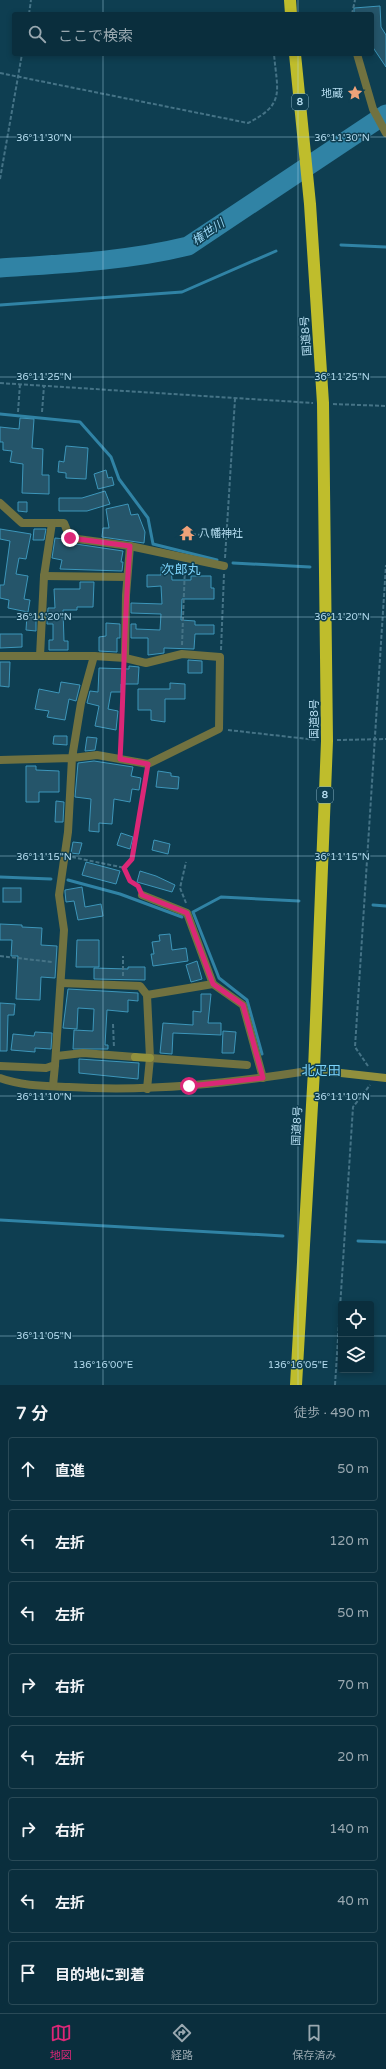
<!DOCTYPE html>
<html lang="ja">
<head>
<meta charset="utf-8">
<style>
	body { margin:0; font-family:"Varela Round","Noto Sans JP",sans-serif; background:#133644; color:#f1f3f6 }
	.controls { position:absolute; right:12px; bottom:12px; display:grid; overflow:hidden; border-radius:4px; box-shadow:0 2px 6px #0003 }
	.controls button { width:36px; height:36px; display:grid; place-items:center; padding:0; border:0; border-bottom:1px solid #2a4a57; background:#0a2e3d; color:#f1f3f6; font:20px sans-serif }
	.stop { position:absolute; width:12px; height:12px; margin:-9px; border:3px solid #db2777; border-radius:50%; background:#fff }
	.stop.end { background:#db2777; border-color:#fff; box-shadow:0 1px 4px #0008 }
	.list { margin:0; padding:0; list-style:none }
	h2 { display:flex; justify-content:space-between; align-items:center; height:52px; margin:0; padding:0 16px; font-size:17px }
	h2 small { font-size:13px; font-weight:400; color:#99a8b0 }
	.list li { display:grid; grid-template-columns:26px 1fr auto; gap:12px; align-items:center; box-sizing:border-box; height:64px; margin:0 8px 8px; padding:0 8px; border:1px solid #2a4a57; border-radius:4px }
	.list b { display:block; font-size:15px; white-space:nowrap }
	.list em { font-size:13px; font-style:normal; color:#99a8b0 }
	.icon { flex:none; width:22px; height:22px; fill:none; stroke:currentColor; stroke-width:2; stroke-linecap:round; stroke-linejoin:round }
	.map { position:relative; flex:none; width:386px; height:1385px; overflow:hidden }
	.search { position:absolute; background:#0a2e3d; box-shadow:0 2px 6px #0003; left:12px; right:12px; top:12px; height:44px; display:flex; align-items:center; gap:10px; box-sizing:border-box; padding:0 14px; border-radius:4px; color:#99a8b0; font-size:15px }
	.sheet { height:628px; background:#0a2e3d }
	nav { display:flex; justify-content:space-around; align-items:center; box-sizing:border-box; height:56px; border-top:1px solid #2a4a57; background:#0a2e3d; font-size:11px; color:#99a8b0 }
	nav a { display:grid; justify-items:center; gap:2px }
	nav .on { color:#db2777 }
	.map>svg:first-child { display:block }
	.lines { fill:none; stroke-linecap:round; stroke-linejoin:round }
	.stream { stroke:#3083a5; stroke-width:3 }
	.river { stroke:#3083a5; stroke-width:19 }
	.building { fill:#25556a; stroke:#3d96ba }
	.path { stroke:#457386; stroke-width:2; stroke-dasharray:4 2; stroke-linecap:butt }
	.street { stroke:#717240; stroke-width:8 }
	.secondary { stroke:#91903d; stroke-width:8 }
	.highway { stroke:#bfbd2c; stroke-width:12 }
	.route { stroke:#db2777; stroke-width:5 }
	.ticks { fill:none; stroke:#b4dcef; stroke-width:1; stroke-opacity:0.45 }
	.labels { text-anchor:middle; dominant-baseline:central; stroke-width:3; stroke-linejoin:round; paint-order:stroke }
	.shield { fill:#0e3e51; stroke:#82adc0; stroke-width:1 }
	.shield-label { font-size:10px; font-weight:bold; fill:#b4dcef }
	.poi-label { font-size:11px; fill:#b4dcef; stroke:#0e3e51; text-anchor:end }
	.street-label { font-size:11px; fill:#b4dcef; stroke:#0e3e51 }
	.water-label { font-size:12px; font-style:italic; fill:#97d4f1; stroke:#0e3e51 }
	.quarter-label { font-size:13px; fill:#7cd2f9; stroke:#0e3e51 }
	.ticks-label { font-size:10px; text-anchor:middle; fill:#b4dcef; stroke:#0e3e51; stroke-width:3; stroke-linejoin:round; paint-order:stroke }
</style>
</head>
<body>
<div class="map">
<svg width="386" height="1385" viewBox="0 0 386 1385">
	<rect width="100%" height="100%" fill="#0e3e51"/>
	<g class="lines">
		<g class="stream">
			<path d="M 341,245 L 386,247"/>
			<path d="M 0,305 L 182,292 L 276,251"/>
			<path d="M 0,414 L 80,422 L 111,457 L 119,479 L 148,518 L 153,544 L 217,560"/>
			<path d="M 233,563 L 310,567"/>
			<path d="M 0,877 L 51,879"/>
			<path d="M 68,880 L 120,894 L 182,917"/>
			<path d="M 373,905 L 386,906"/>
			<path d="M 262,1054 L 247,1000 L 219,978 L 193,912 L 221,897 L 299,901"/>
			<path d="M 0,1220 L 283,1236"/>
			<path d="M 358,1241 L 386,1242"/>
		</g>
		<path class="river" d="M 0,268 C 63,264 127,261 188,246 L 386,114"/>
	</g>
	<g class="building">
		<path d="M 380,6 L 381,27 L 386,35 L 386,67 L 372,46 L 372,14 L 354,14 L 354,8 Z"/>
		<path d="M 20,418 L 34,419 L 32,448 L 43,449 L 42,475 L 49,475 L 49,494 L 22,493 L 23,464 L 10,462 L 12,451 L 3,450 L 3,442 L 0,442 L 0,427 L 19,429 Z"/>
		<path d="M 66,446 L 88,448 L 86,479 L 66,478 L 66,473 L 58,472 L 59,461 L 64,462 Z"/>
		<path d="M 106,470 L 108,478 L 112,477 L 114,485 L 98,489 L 94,474 Z"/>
		<path d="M 105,491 L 110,504 L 87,511 L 59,511 L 59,498 L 82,498 Z"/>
		<path d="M 18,502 L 27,502 L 27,512 L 18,511 Z"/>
		<path d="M 128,504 L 131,515 L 138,514 L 145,532 L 144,543 L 102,537 L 103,528 L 109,528 L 106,509 Z"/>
		<path d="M 0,529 L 31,534 L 26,559 L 19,558 L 16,574 L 28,576 L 24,599 L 30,600 L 28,612 L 8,608 L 9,600 L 0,598 L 0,585 L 4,585 L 10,541 L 0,539 Z"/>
		<path d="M 34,529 L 46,529 L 44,540 L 33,540 Z"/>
		<path d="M 55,538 L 65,539 L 69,543 L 123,551 L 121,562 L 123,562 L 122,571 L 60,569 L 62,560 L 52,558 Z"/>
		<path d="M 161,567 L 171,567 L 172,580 L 191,580 L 191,576 L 211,576 L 211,588 L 214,588 L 214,599 L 182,599 L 181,620 L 195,621 L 195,625 L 214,625 L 214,634 L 195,634 L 194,649 L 164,648 L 164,653 L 148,655 L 148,638 L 131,638 L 131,624 L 136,624 L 136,629 L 160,630 L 161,614 L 131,613 L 131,603 L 162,604 L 161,586 L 147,587 L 147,575 L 161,575 Z"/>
		<path d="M 80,582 L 94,582 L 93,607 L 77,607 L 77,610 L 63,610 L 64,641 L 68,641 L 68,650 L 49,650 L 49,640 L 53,640 L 53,624 L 47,624 L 48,608 L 55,608 L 54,589 L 80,589 Z"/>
		<path d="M 27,615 L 36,616 L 36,631 L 26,630 Z"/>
		<path d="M 106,623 L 120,624 L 120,638 L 117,638 L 117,652 L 99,651 L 99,637 L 106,636 Z"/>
		<path d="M 0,634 L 22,634 L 22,647 L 0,648 Z"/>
		<path d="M 188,660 L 202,661 L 202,673 L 188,673 Z"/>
		<path d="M 0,662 L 10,662 L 9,687 L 0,686 Z"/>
		<path d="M 129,666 L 139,667 L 138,684 L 121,684 L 121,692 L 111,692 L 108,709 L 118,711 L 116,730 L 95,726 L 99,706 L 87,703 L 90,691 L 98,692 L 99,668 L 129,669 Z"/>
		<path d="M 61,682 L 80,685 L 76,701 L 69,699 L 65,720 L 47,717 L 49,711 L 35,709 L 39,689 L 59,693 Z"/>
		<path d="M 170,683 L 185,684 L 185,699 L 165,699 L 165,722 L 151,720 L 151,710 L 138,710 L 138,689 L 170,689 Z"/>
		<path d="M 54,736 L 67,736 L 67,745 L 53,744 Z"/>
		<path d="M 87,737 L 97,738 L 95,750 L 85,751 Z"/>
		<path d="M 94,761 L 133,767 L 131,776 L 141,778 L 139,790 L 132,789 L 130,802 L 114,799 L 112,824 L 99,823 L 99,832 L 89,831 L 91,799 L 75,797 L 78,763 Z"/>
		<path d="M 26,766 L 36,766 L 36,770 L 59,771 L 59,792 L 39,792 L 39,802 L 26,802 Z"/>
		<path d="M 158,771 L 171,773 L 171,776 L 179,777 L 178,789 L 156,787 Z"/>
		<path d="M 56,801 L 64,802 L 63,822 L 55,822 Z"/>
		<path d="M 121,833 L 133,837 L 130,849 L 117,845 Z"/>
		<path d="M 154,840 L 170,844 L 168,854 L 152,850 Z"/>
		<path d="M 73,842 L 82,843 L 79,854 L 71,853 Z"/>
		<path d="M 86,862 L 120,871 L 116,884 L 82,875 Z"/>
		<path d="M 140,871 L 156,876 L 175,885 L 172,892 L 137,882 Z"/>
		<path d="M 82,887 L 85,907 L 101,904 L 103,916 L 78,920 L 74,901 L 66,902 L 65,892 L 65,890 Z"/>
		<rect x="3" y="888" width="18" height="14"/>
		<path d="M 0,924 L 22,925 L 22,927 L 42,928 L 41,945 L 57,946 L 55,978 L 41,977 L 40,1000 L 16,999 L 18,956 L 11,956 L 12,940 L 0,940 Z"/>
		<path d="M 170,934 L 172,950 L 186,948 L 188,961 L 153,966 L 151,954 L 154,954 L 152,942 L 160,941 L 159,935 Z"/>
		<path d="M 77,940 L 99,940 L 99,967 L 76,967 Z"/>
		<path d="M 197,961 L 202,979 L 191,982 L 186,965 Z"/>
		<path d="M 128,967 L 145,967 L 145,980 L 94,979 L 94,968 L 128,969 Z"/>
		<path d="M 68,989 L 138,993 L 138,1001 L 128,1000 L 128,1012 L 107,1010 L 105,1045 L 108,1045 L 108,1049 L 73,1049 L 74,1030 L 93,1031 L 94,1009 L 78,1008 L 77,1029 L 63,1028 Z"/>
		<path d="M 201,994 L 211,994 L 208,1023 L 221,1023 L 221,1035 L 173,1033 L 172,1054 L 160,1053 L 163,1023 L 193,1025 L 193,1011 L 201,1012 Z"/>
		<path d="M 0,1003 L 15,1004 L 14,1015 L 8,1015 L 7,1051 L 0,1051 Z"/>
		<path d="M 223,1031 L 236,1032 L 234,1053 L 222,1053 Z"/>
		<path d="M 35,1032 L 52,1033 L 51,1049 L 35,1048 L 35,1052 L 11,1050 L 13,1034 L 34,1036 Z"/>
		<path d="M 79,1059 L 139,1063 L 138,1079 L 79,1073 Z"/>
	</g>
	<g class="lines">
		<g class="path">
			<path d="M 29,14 L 31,0"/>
			<path d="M 352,14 L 355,0"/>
			<path d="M 0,73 L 248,123 C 286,104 277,91 274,54"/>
			<path d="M 0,179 L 22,54"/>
			<path d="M 0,383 L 313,403"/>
			<path d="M 333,404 L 386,406"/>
			<path d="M 18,412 L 20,384"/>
			<path d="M 42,412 L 44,386"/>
			<path d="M 186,534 L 219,536"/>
			<path d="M 200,539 L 200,535"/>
			<path d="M 225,558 L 235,399"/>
			<path d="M 182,645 L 185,566"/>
			<path d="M 221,650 L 224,574"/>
			<path d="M 228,730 L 317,740"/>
			<path d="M 337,740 L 386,739"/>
			<path d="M 121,751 L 125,667"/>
			<path d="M 72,857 L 125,868 L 130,881 L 138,887"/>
			<path d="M 125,868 L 132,859 L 147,771"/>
			<path d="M 186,903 L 180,888 L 186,862"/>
			<path d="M 0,956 L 52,962"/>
			<path d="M 123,976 L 123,956"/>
			<path d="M 113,1024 L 114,1048"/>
			<path d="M 368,1066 L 355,1047 L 386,565"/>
			<path d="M 335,1385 L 353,1107 L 370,1085"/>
		</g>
		<g class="street">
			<path d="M 357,54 L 373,109 L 386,133"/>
			<path d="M 0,503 L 22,523 L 64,523 L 70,538 L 130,546 L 126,595 L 125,658"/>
			<path d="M 130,546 L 224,566"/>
			<path d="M 44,576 L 127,577"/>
			<path d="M 0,656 L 40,656 L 44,576 L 52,523"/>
			<path d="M 40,656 L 94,656"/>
			<path d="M 0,760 L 72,758 L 97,755 L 148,764 L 219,729 L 220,657 L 182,654 L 146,663 L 125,658 L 94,656 L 81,703 L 72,758 L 68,832 L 59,895 L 64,930 L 55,1065 L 46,1068 L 0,1066"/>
			<path d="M 142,895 L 187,913 L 213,984 L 243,1005 L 263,1078"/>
			<path d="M 61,983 L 140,986 L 147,995 L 150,1058 L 147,1089"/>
			<path d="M 147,995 L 213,984"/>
			<path d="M 57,1056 L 83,1053 L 135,1057"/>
			<path d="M 150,1058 L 247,1065"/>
			<path d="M 0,1078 C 21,1086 47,1086 69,1087 C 151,1092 232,1083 314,1070"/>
			<path d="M 53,1086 L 55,1065"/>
		</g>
		<g class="secondary">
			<path d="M 135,1057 L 150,1058"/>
			<path d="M 314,1070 L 386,1078"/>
		</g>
		<g class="highway">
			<path d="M 290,0 L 291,14"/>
			<path d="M 295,54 L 310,204 L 323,403 L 327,741 L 314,1070 L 296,1385"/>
		</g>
	</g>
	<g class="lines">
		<path class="route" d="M 70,538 L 130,546 C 124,617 124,688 120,759 L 148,764 L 132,859 L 124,868 L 130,881 L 138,886 L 142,895 L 187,913 L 213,984 L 243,1005 L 263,1078 L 189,1086"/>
	</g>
	<path class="ticks" d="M 103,0 L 103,14M 298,0 L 298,14M 103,54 L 103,1385M 298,54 L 298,1385M 0,137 L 386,137M 0,377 L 386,377M 0,617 L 386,617M 0,856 L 386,856M 0,1096 L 386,1096M 0,1336 L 341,1336M 371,1336 L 386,1336"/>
	<defs>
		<g id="sight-bare" transform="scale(1.2)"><path d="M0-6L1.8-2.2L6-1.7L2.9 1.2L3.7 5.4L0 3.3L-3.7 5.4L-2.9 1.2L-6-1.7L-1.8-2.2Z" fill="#f0a279" stroke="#0e3e51" stroke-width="2.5" paint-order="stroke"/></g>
		<g id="temple-bare" transform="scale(1.2)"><path d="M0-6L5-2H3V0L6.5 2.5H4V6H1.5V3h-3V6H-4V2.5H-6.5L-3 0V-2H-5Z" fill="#f0a279" stroke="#0e3e51" stroke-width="2.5" paint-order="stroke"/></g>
	</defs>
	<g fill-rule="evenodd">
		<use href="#sight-bare" x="355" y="93"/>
		<use href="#temple-bare" x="187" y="533"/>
	</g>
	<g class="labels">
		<g class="shield">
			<rect x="292" y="94" width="16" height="16" rx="3"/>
			<rect x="317" y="787" width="16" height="16" rx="3"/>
		</g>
		<g class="shield-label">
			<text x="300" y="102">8</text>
			<text x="325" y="795">8</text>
		</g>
		<g class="poi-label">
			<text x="343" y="93">地蔵</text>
			<text x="199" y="533" text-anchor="start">八幡神社</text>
		</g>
		<g class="street-label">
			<text transform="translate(306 336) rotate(-94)">国道8号</text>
			<text transform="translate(314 719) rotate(-90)">国道8号</text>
			<text transform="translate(297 1126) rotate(-87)">国道8号</text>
		</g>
		<g class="water-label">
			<text transform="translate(208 232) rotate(-34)">権世川</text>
		</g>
		<g class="quarter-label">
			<text x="181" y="570">次郎丸</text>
			<text x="321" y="1071">北疋田</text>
		</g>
	</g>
	<g class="ticks-label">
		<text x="44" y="141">36°11'30"N</text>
		<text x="342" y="141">36°11'30"N</text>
		<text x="44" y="380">36°11'25"N</text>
		<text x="342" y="380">36°11'25"N</text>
		<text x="44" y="620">36°11'20"N</text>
		<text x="342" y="620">36°11'20"N</text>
		<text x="44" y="860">36°11'15"N</text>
		<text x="342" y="860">36°11'15"N</text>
		<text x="44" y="1100">36°11'10"N</text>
		<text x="342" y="1100">36°11'10"N</text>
		<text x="44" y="1339">36°11'05"N</text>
		<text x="103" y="1368">136°16'00"E</text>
		<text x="298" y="1368">136°16'05"E</text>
	</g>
</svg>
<div class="controls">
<button><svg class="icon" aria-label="locate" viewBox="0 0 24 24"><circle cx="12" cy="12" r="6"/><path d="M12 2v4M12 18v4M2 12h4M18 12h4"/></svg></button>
<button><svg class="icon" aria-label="layers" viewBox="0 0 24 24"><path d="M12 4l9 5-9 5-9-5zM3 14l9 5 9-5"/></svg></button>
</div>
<div class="stop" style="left:189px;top:1086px"></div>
<div class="stop end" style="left:70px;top:538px"></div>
<div class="search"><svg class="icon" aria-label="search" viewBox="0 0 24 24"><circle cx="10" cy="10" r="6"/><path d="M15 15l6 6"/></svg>ここで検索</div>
</div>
<section class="sheet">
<h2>7 分<small>徒歩 · 490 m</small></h2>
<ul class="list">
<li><svg class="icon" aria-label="ahead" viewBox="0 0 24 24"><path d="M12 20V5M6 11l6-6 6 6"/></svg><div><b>直進</b></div><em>50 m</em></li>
<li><svg class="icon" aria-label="left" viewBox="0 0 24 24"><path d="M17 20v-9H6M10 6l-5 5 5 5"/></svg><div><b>左折</b></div><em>120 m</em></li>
<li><svg class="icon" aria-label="left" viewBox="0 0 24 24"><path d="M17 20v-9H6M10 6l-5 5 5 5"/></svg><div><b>左折</b></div><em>50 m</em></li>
<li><svg class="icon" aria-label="right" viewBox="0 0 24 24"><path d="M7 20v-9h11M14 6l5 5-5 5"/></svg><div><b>右折</b></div><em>70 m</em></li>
<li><svg class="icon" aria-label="left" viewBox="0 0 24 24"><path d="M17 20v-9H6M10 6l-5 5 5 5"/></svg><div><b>左折</b></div><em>20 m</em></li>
<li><svg class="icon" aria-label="right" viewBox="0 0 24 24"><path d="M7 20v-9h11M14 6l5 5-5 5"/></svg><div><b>右折</b></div><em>140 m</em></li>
<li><svg class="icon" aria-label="left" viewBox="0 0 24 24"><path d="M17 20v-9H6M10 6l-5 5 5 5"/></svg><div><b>左折</b></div><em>40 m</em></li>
<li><svg class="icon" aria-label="arrive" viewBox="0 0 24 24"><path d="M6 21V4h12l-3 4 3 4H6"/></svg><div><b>目的地に到着</b></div></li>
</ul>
</section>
<nav>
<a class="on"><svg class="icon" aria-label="map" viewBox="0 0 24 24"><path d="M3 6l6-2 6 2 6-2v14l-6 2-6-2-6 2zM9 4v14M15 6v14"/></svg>地図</a>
<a><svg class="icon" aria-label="directions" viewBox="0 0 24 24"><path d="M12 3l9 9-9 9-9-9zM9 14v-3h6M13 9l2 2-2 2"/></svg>経路</a>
<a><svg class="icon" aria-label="saved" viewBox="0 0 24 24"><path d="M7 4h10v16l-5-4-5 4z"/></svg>保存済み</a>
</nav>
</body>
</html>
